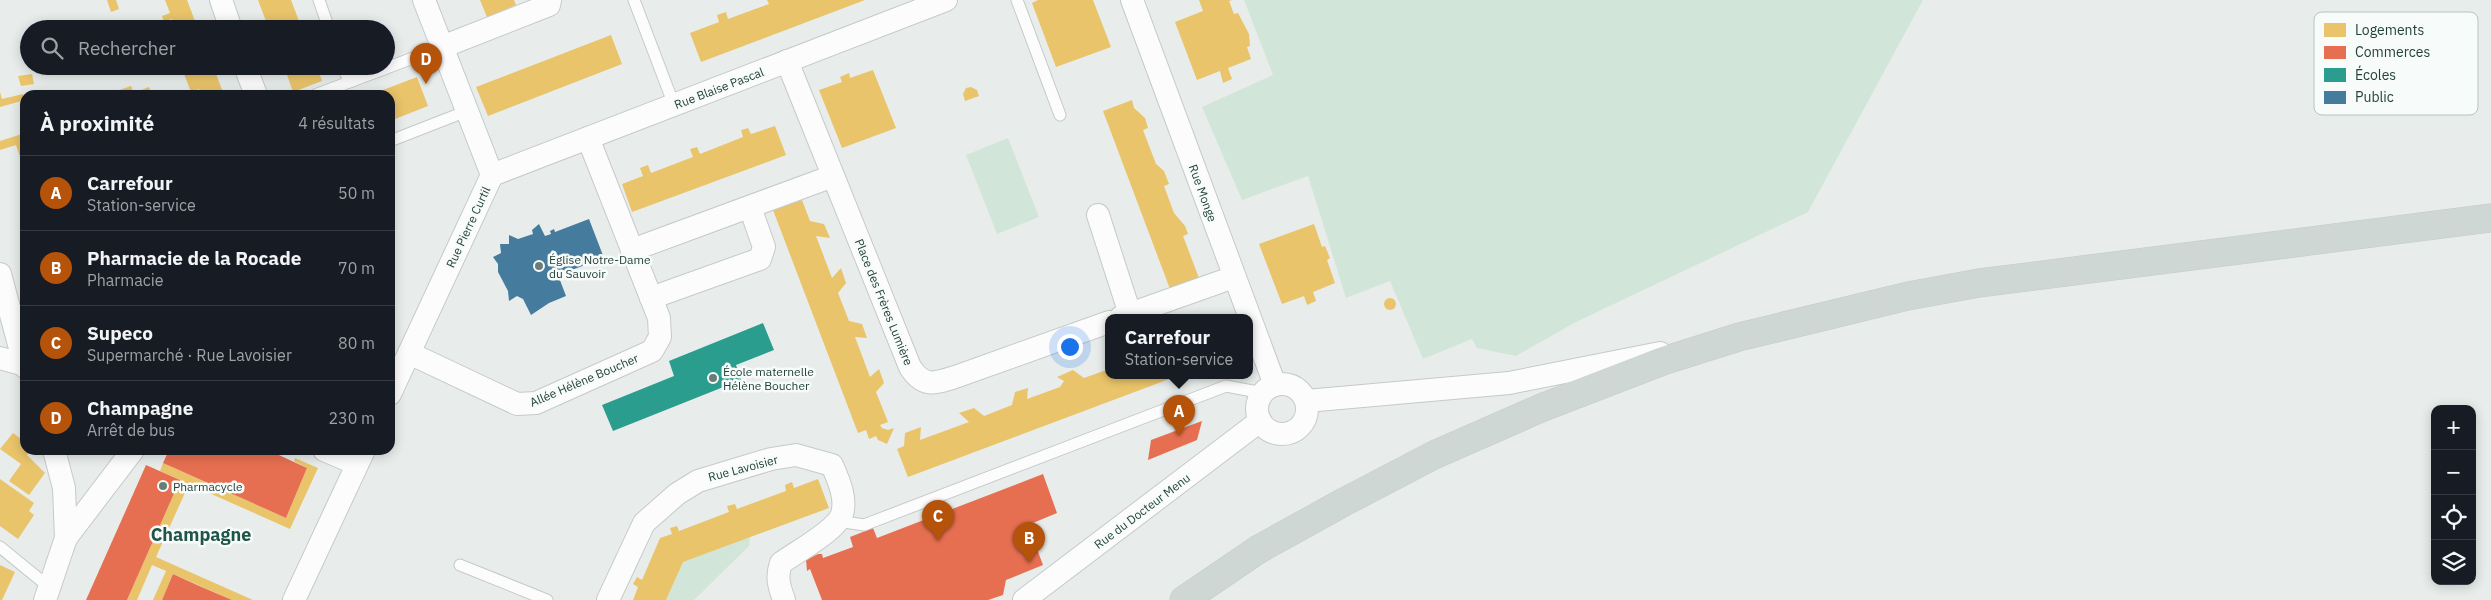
<!DOCTYPE html>
<html lang="fr">
<head>
<meta charset="utf-8">
<style>
	body { margin:0; font-family:"IBM Plex Sans",sans-serif; background:#242831; color:#f1f3f6 }
	.controls { position:absolute; right:15px; bottom:15px; display:grid; overflow:hidden; border-radius:10px; box-shadow:0 2px 12px #0003 }
	.controls button { width:45px; height:45px; display:grid; place-items:center; padding:0; border:0; border-bottom:1px solid #363941; background:#171b24; color:#f1f3f6; font:25px sans-serif }
	.you { position:absolute; left:1069px; top:346px; width:18px; height:18px; margin:-12px; border:4px solid #fff; border-radius:50%; background:#1a73e8; box-shadow:0 0 0 8px #1a73e833 }
	.badge { display:grid; place-items:center; width:32px; height:32px; border-radius:50%; background:#b45309; color:#fff; font-size:16px; font-weight:700 }
	.pin { position:absolute; translate:-50% -41px; filter:drop-shadow(0 1px 2px #0008) }
	.pin::after { content:''; position:absolute; top:26px; width:18px; height:15px; background:inherit; clip-path:polygon(0 0,100% 0,50% 100%) }
	.popup { position:absolute; left:1105px; top:314px; width:148px; height:65px; box-sizing:border-box; display:grid; place-content:center; border-radius:10px; background:#171b24; filter:drop-shadow(0 1px 4px #0005); font-size:16px; white-space:nowrap; color:#9ea1a6 }
	.popup b { font-size:19px; color:#f1f3f6 }
	.popup::after { content:''; position:absolute; left:50%; top:100%; margin-left:-10px; border:10px solid transparent; border-top-color:#171b24 }
	.list { margin:0; padding:0; list-style:none }
	h2 { display:flex; justify-content:space-between; align-items:center; height:65px; margin:0; padding:0 20px; font-size:21px }
	h2 small { font-size:16px; font-weight:400; color:#9ea1a6 }
	.list li { display:grid; grid-template-columns:32px 1fr auto; gap:15px; align-items:center; box-sizing:border-box; height:75px; padding:0 20px; border-top:1px solid #363941 }
	.list b { display:block; font-size:19px; white-space:nowrap }
	.list p { margin:0; font-size:16px; white-space:nowrap; color:#9ea1a6 }
	.list em { font-size:16px; font-style:normal; color:#9ea1a6 }
	.icon { flex:none; width:28px; height:28px; fill:none; stroke:currentColor; stroke-width:2; stroke-linecap:round; stroke-linejoin:round }
	.map { position:relative; flex:none; width:2491px; height:600px; overflow:hidden }
	.search { position:absolute; background:#171b24; box-shadow:0 2px 12px #0003; left:20px; top:20px; width:375px; height:55px; display:flex; align-items:center; gap:12px; box-sizing:border-box; padding:0 18px; border-radius:28px; color:#9ea1a6; font-size:19px }
	.panel { position:absolute; background:#171b24; box-shadow:0 2px 12px #0003; left:20px; top:90px; width:375px; height:365px; border-radius:15px }
	.map>svg:first-child { display:block }
	.green { fill:#d1e6d8 }
	.homes { fill:#e9c46a }
	.shops { fill:#e76f51 }
	.schools { fill:#2a9d8f }
	.public { fill:#457b9d }
	.lines { fill:none; stroke-linecap:round; stroke-linejoin:round }
	.lane-casing { stroke:#c5cac8; stroke-width:13 }
	.street-casing { stroke:#c5cac8; stroke-width:24 }
	.primary-casing { stroke:#c3ccc9; stroke-width:29 }
	.lane { stroke:#fcfcfc; stroke-width:11 }
	.street { stroke:#fcfcfc; stroke-width:22 }
	.primary { stroke:#cfd7d5; stroke-width:28 }
	.poi-dot { fill:#697e78; stroke:#f7fbf9; stroke-width:2 }
	.labels { text-anchor:middle; dominant-baseline:central; stroke-width:5; stroke-linejoin:round; paint-order:stroke }
	.street-label { font-size:12px; fill:#24423a; stroke:#f7fbf9 }
	.poi-label { font-size:12px; fill:#24423a; stroke:#f7fbf9; text-anchor:start }
	.district-label { font-size:18px; font-weight:bold; fill:#1f5548; stroke:#f7fbf9 }
	.key { fill:#f7fbf9; stroke:#b8c4c0; stroke-width:1 }
	.key-label { font-size:14px; fill:#24423a }
</style>
</head>
<body>
<div class="map">
<svg width="2491" height="600" viewBox="0 0 2491 600">
	<rect width="100%" height="100%" fill="#e8edeb"/>
	<g class="green">
		<path d="M 1244,0 L 1923,0 L 1808,212 L 1576,322 L 1516,356 L 1477,348 L 1472,339 L 1423,359 L 1390,281 L 1346,298 L 1308,176 L 1242,200 L 1202,107 L 1273,75 Z"/>
		<path d="M 1008,138 L 1039,217 L 997,234 L 966,155 Z"/>
		<path d="M 750,537 L 749,546 L 694,600 L 666,600 L 683,562 Z"/>
	</g>
	<g class="homes">
		<path d="M 107,0 L 116,0 L 119,9 L 111,12 Z"/>
		<path d="M 165,0 L 187,0 L 198,29 L 176,29 L 172,19 L 164,22 L 162,16 L 170,13 Z"/>
		<path d="M 258,0 L 291,0 L 302,29 L 269,29 Z"/>
		<path d="M 480,0 L 514,0 L 516,5 L 487,17 Z"/>
		<path d="M 767,0 L 865,0 L 701,62 L 690,33 L 719,22 L 717,15 L 726,12 L 728,19 L 769,4 Z"/>
		<path d="M 1038,0 L 1093,0 L 1111,47 L 1056,67 L 1032,3 Z"/>
		<path d="M 1199,0 L 1232,0 L 1229,1 L 1234,14 L 1238,13 L 1249,34 L 1250,46 L 1247,47 L 1251,59 L 1228,68 L 1232,79 L 1223,83 L 1220,71 L 1197,80 L 1175,22 L 1203,11 Z"/>
		<path d="M 45,21 L 62,23 L 63,29 L 48,29 Z"/>
		<path d="M 611,35 L 622,64 L 488,116 L 476,87 Z"/>
		<path d="M 181,66 L 213,66 L 224,95 L 201,95 L 199,89 L 191,92 Z"/>
		<path d="M 284,66 L 317,66 L 322,81 L 293,92 Z"/>
		<path d="M 873,70 L 896,128 L 842,148 L 819,90 L 842,82 L 840,77 L 849,73 L 850,78 Z"/>
		<path d="M 32,74 L 34,84 L 21,86 L 18,76 Z"/>
		<path d="M 417,77 L 428,106 L 390,121 L 390,95 L 370,95 Z"/>
		<path d="M 131,86 L 134,95 L 105,95 Z"/>
		<path d="M 149,87 L 152,95 L 140,95 L 139,91 Z"/>
		<path d="M 971,87 L 977,90 L 979,96 L 965,101 L 963,94 L 966,88 Z"/>
		<path d="M 0,92 L 2,99 L 23,94 L 25,100 L 0,107 Z"/>
		<path d="M 1132,100 L 1134,108 L 1145,118 L 1148,128 L 1143,130 L 1156,164 L 1164,171 L 1169,184 L 1164,186 L 1174,213 L 1185,226 L 1188,234 L 1183,236 L 1199,278 L 1170,289 L 1103,111 Z"/>
		<path d="M 775,126 L 786,155 L 632,212 L 622,184 L 643,176 L 640,168 L 648,165 L 651,173 L 693,157 L 690,149 L 697,147 L 700,154 L 743,137 L 741,130 L 748,128 L 751,134 Z"/>
		<path d="M 25,133 L 25,172 L 16,145 L 0,150 L 0,141 Z"/>
		<path d="M 802,200 L 810,221 L 824,224 L 830,238 L 816,236 L 832,278 L 841,268 L 846,283 L 838,293 L 849,321 L 862,324 L 867,338 L 855,337 L 870,377 L 879,369 L 884,383 L 876,392 L 888,422 L 880,425 L 882,428 L 888,430 L 894,428 L 887,444 L 878,440 L 876,436 L 869,439 L 866,430 L 858,433 L 773,210 Z"/>
		<path d="M 1314,224 L 1322,247 L 1325,246 L 1330,258 L 1327,260 L 1335,283 L 1313,292 L 1316,301 L 1307,305 L 1304,296 L 1282,304 L 1259,244 Z"/>
		<circle cx="1390" cy="304" r="6"/>
		<path d="M 1109,369 L 1109,375 L 1180,375 L 908,477 L 897,449 L 904,446 L 905,433 L 921,427 L 920,440 L 969,422 L 959,413 L 974,408 L 984,416 L 1012,405 L 1015,392 L 1028,388 L 1027,399 L 1060,387 L 1064,381 L 1057,377 L 1073,370 L 1084,378 Z"/>
		<path d="M 13,433 L 25,442 L 25,450 L 31,450 L 27,455 L 45,473 L 29,495 L 9,481 L 21,464 L 0,449 Z"/>
		<path d="M 295,458 L 318,468 L 290,529 L 189,484 L 156,557 L 253,600 L 232,600 L 173,574 L 162,600 L 153,600 L 166,571 L 152,565 L 137,600 L 127,600 L 180,480 L 160,471 L 163,463 L 286,518 L 307,468 L 294,461 Z"/>
		<path d="M 0,479 L 34,503 L 29,511 L 34,515 L 18,539 L 0,526 Z"/>
		<path d="M 818,479 L 829,508 L 683,562 L 666,600 L 633,600 L 638,587 L 633,584 L 637,577 L 642,580 L 660,538 L 672,534 L 670,528 L 677,526 L 679,531 L 729,512 L 727,506 L 735,504 L 737,509 L 786,491 L 785,485 L 792,482 L 794,488 Z"/>
		<path d="M 0,565 L 15,572 L 2,600 L 0,600 Z"/>
	</g>
	<g class="shops">
		<path d="M 1202,421 L 1197,440 L 1148,460 L 1151,440 Z"/>
		<path d="M 169,450 L 268,450 L 307,468 L 286,518 L 163,463 Z"/>
		<path d="M 146,465 L 180,480 L 127,600 L 86,600 Z"/>
		<path d="M 1043,474 L 1057,513 L 1028,525 L 1043,565 L 1006,580 L 1003,595 L 988,600 L 822,600 L 810,569 L 807,571 L 806,560 L 818,554 L 822,554 L 823,558 L 853,547 L 850,537 L 873,528 L 877,538 Z"/>
		<path d="M 173,574 L 197,585 L 232,600 L 162,600 Z"/>
	</g>
	<path class="schools" d="M 763,323 L 774,350 L 736,365 L 741,380 L 613,431 L 602,405 L 674,376 L 669,361 Z"/>
	<path class="public" d="M 589,219 L 604,258 L 558,275 L 566,296 L 549,303 L 531,315 L 523,299 L 517,296 L 509,301 L 508,291 L 498,272 L 498,264 L 493,257 L 501,253 L 500,244 L 509,244 L 509,235 L 518,239 L 533,234 L 532,230 L 539,224 L 545,236 L 551,234 L 550,231 L 554,229 L 555,232 Z"/>
	<g class="lines">
		<g class="lane-casing">
			<g id="lane">
				<path d="M 319,0 L 329,29"/>
				<path d="M 634,0 L 674,105"/>
				<path d="M 1017,0 L 1060,115"/>
				<path d="M 343,66 L 349,82"/>
				<path d="M 315,95 L 442,47"/>
				<path d="M 390,141 L 467,111"/>
				<path d="M 838,521 L 864,525 L 1226,386 L 1263,393"/>
				<path d="M 0,547 L 49,587"/>
				<path d="M 460,565 L 547,600"/>
			</g>
		</g>
		<g class="street-casing">
			<g id="street">
				<path d="M 221,0 L 231,29"/>
				<path d="M 1132,0 L 1275,385"/>
				<path d="M 442,47 L 549,5 L 550,0"/>
				<path d="M 787,61 L 910,367 C 924,389 936,383 958,376 L 1109,322"/>
				<path d="M 245,66 L 256,95"/>
				<path d="M 492,175 L 946,0"/>
				<path d="M 1098,215 L 1130,314"/>
				<path d="M 632,250 L 833,176"/>
				<path d="M 0,274 L 25,367"/>
				<path d="M 651,298 L 760,259 L 764,247 L 750,207"/>
				<path d="M 1121,317 L 1234,277"/>
				<path d="M 409,353 L 517,404 L 536,403 L 652,351 L 660,337 L 659,318 L 588,138"/>
				<path d="M 0,358 L 25,365"/>
				<circle cx="1282" cy="409" r="25"/>
				<path d="M 390,394 L 492,175 L 424,0"/>
				<path d="M 1306,401 L 1509,383 L 1660,353"/>
				<path d="M 324,450 L 357,464"/>
				<path d="M 66,538 L 133,450"/>
				<path d="M 45,600 L 66,538 L 64,488 L 54,450"/>
				<path d="M 294,600 L 364,450"/>
				<path d="M 608,600 L 644,523 L 677,494 L 698,481 L 771,459 L 796,455 L 832,465 C 838,479 847,498 842,514 C 837,530 795,553 781,563 C 776,577 779,586 784,600"/>
				<path d="M 1024,600 L 1260,421"/>
			</g>
		</g>
		<g class="primary-casing">
			<path id="primary" d="M 1184,600 L 1259,549 L 1344,502 L 1434,455 L 1541,408 L 1663,361 L 1739,337 L 1908,296 L 1979,283 L 2491,218"/>
		</g>
		<use href="#lane" class="lane"/>
		<use href="#street" class="street"/>
		<use href="#primary" class="primary"/>
	</g>
	<g class="poi-dot">
		<circle cx="539" cy="266" r="5"/>
		<circle cx="713" cy="378" r="5"/>
		<circle cx="163" cy="486" r="5"/>
	</g>
	<g class="labels">
		<g class="street-label">
			<text transform="translate(719 88) rotate(-21)">Rue Blaise Pascal</text>
			<text transform="translate(1203 193) rotate(70)">Rue Monge</text>
			<text transform="translate(468 227) rotate(-65)">Rue Pierre Curtil</text>
			<text transform="translate(884 302) rotate(68)">Place des Frères Lumière</text>
			<text transform="translate(584 380) rotate(-23)">Allée Hélène Boucher</text>
			<text transform="translate(743 468) rotate(-15)">Rue Lavoisier</text>
			<text transform="translate(1142 511) rotate(-37)">Rue du Docteur Menu</text>
		</g>
		<g class="poi-label">
			<text x="549" y="259">Église Notre-Dame<tspan x="549" dy="14">du Sauvoir</tspan></text>
			<text x="723" y="371">École maternelle<tspan x="723" dy="14">Hélène Boucher</tspan></text>
			<text x="173" y="486">Pharmacycle</text>
		</g>
		<g class="district-label">
			<text x="201" y="534">Champagne</text>
		</g>
	</g>
	<rect x="2314" y="12" width="164" height="103" rx="8" class="key"/>
	<rect x="2324" y="23" width="22" height="14" fill="#e9c46a"/>
	<rect x="2324" y="46" width="22" height="13" fill="#e76f51"/>
	<rect x="2324" y="68" width="22" height="14" fill="#2a9d8f"/>
	<rect x="2324" y="91" width="22" height="13" fill="#457b9d"/>
	<g class="key-label">
		<text x="2355" y="35">Logements</text>
		<text x="2355" y="57">Commerces</text>
		<text x="2355" y="80">Écoles</text>
		<text x="2355" y="102">Public</text>
	</g>
</svg>
<div class="controls">
<button>+</button>
<button>−</button>
<button><svg class="icon" aria-label="locate" viewBox="0 0 24 24"><circle cx="12" cy="12" r="6"/><path d="M12 2v4M12 18v4M2 12h4M18 12h4"/></svg></button>
<button><svg class="icon" aria-label="layers" viewBox="0 0 24 24"><path d="M12 4l9 5-9 5-9-5zM3 14l9 5 9-5"/></svg></button>
</div>
<div class="you"></div>
<div class="pin badge" style="left:1179px;top:436px">A</div>
<div class="popup"><b>Carrefour</b>Station-service</div>
<div class="pin badge" style="left:1029px;top:563px">B</div>
<div class="pin badge" style="left:938px;top:541px">C</div>
<div class="pin badge" style="left:426px;top:84px">D</div>
<div class="search"><svg class="icon" aria-label="search" viewBox="0 0 24 24"><circle cx="10" cy="10" r="6"/><path d="M15 15l6 6"/></svg>Rechercher</div>
<section class="panel">
<h2>À proximité<small>4 résultats</small></h2>
<ul class="list">
<li><span class="badge">A</span><div><b>Carrefour</b><p>Station-service</p></div><em>50 m</em></li>
<li><span class="badge">B</span><div><b>Pharmacie de la Rocade</b><p>Pharmacie</p></div><em>70 m</em></li>
<li><span class="badge">C</span><div><b>Supeco</b><p>Supermarché · Rue Lavoisier</p></div><em>80 m</em></li>
<li><span class="badge">D</span><div><b>Champagne</b><p>Arrêt de bus</p></div><em>230 m</em></li>
</ul>
</section>
</div>
</body>
</html>
